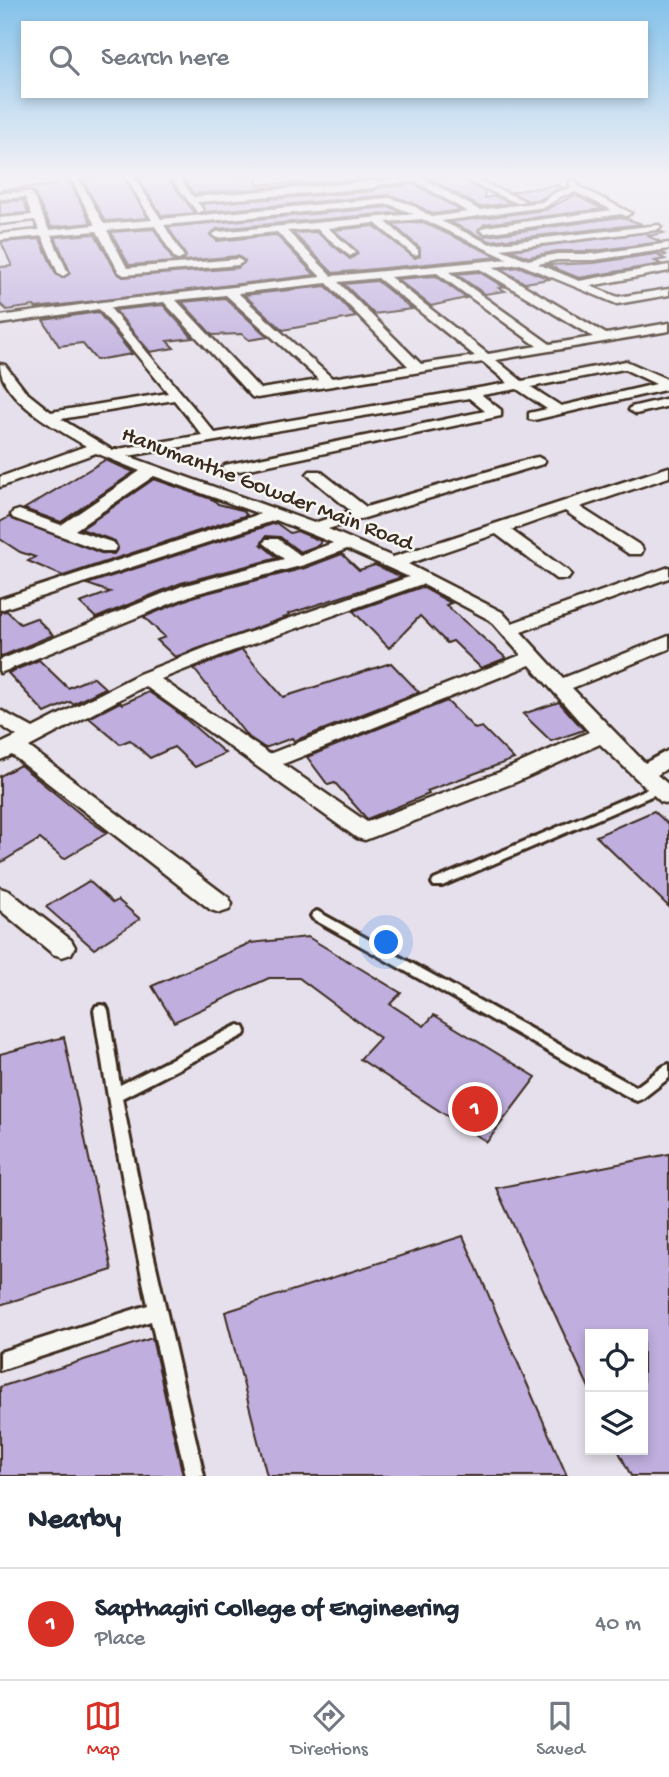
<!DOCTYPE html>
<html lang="en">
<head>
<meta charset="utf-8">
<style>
	body { margin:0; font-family:"Gochi Hand",sans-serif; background:#f6f6f7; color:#1f2937 }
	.controls { position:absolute; right:21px; bottom:21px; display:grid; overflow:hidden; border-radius:0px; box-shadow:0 4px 10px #0003 }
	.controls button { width:63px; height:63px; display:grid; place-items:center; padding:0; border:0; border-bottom:2px solid #e0e1e3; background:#fff; color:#1f2937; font:35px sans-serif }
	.you { position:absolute; left:387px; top:943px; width:24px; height:24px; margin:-18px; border:5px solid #fff; border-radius:50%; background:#1a73e8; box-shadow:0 0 0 10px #1a73e833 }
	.badge { display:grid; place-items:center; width:46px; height:46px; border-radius:50%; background:#d93025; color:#fff; font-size:23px; font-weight:700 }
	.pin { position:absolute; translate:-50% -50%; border:4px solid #fff; box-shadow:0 2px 7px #0006 }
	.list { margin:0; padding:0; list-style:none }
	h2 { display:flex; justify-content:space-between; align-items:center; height:91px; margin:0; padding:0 28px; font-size:30px }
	h2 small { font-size:23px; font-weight:400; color:#747a83 }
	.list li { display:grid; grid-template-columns:46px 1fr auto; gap:21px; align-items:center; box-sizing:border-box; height:112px; padding:0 28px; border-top:2px solid #e0e1e3 }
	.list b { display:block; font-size:26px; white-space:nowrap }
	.list p { margin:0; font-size:23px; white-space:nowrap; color:#747a83 }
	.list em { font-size:23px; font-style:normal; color:#747a83 }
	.icon { flex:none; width:38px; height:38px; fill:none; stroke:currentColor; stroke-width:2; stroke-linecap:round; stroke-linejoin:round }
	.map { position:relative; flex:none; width:669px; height:1476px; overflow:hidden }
	.search { position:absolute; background:#fff; box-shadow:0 4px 10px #0003; left:21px; right:21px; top:21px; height:77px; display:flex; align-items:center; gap:18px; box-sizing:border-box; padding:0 24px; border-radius:0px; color:#747a83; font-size:26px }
	.sheet { height:203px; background:#fff }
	nav { display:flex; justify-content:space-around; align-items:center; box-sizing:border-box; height:98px; border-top:2px solid #e0e1e3; background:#fff; font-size:19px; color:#747a83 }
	nav a { display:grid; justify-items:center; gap:4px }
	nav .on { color:#d93025 }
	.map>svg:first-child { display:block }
	.building { fill:#bfaede; stroke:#3b2a1e; stroke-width:2 }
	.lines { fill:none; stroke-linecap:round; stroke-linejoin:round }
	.lane-casing { stroke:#3b2a1e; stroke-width:6 }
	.street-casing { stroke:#3b2a1e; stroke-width:5 }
	.lane { fill:#f6f6f2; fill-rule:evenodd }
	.street { fill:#f6f6f2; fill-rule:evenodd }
	.labels { text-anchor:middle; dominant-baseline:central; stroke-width:5; stroke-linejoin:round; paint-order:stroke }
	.street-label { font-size:23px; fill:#3b2a1e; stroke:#f6f6f2 }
</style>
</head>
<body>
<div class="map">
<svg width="669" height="1476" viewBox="0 0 669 1476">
	<rect width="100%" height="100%" fill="#e6e0ec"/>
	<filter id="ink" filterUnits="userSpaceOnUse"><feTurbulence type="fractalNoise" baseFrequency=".0143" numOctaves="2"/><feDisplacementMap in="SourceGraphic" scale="14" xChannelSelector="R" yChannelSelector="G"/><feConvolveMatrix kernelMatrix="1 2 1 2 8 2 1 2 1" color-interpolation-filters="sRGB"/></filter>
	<g filter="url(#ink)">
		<g class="building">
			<path d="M 98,177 L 124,177 L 148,218 L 105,221 L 82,179 Z"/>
			<path d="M 137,177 L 167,177 L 195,213 L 162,216 Z"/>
			<path d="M 182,177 L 257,177 L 257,185 L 390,177 L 194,194 Z"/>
			<path d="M 427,177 L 457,177 L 484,191 L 485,198 L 494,196 L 511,203 L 480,207 Z"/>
			<path d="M 69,180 L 91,223 L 51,227 L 33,191 L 0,190 L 57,185 L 55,182 Z"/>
			<path d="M 414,184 L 460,210 L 433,214 L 411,202 L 389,195 L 204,212 L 202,204 L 373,191 L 378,188 Z"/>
			<path d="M 557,185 L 563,188 L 541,199 L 527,201 L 511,192 Z"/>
			<path d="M 575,195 L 603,209 L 485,224 L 478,231 L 485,236 L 621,217 L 642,224 L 490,241 L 450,222 L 545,210 Z"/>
			<path d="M 23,200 L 28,213 L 0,215 L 0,202 Z"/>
			<path d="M 389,207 L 403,212 L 217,229 L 210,234 L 217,241 L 276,235 L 315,275 L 36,308 L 34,306 L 7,310 L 0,304 L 0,267 L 12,266 L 1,242 L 40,239 L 56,274 L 62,278 L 70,272 L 55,237 L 95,234 L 117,273 L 123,277 L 238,268 L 245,261 L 238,256 L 183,261 L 186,256 L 168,227 Z"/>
			<path d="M 422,222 L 498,257 L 333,273 L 293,233 L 316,232 L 350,259 L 358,254 L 356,250 L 334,230 L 374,226 L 415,258 L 420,256 L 420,248 L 392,224 Z"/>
			<path d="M 154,229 L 174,262 L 129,265 L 111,232 Z"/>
			<path d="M 659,231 L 664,233 L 648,236 L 661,242 L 594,251 L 557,251 L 528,257 L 511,250 Z"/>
			<path d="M 662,253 L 667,255 L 659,256 L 665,259 L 655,261 L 661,264 L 579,278 L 547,265 L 594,263 Z"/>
			<path d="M 520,267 L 549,279 L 525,283 L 501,269 Z"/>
			<path d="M 479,272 L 504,287 L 499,288 L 505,291 L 485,294 L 456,274 Z"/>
			<path d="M 436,276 L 466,298 L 431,306 L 397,279 Z"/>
			<path d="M 377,281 L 412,309 L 374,314 L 344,284 Z"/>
			<path d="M 326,286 L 356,317 L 283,330 L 244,295 Z"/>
			<path d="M 225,298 L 268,337 L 249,340 L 242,334 L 212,335 L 182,302 Z"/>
			<path d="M 163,305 L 193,338 L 167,341 L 174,348 L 150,352 L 115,310 Z"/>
			<path d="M 98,312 L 132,354 L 96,360 L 82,343 L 59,346 L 43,320 Z"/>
			<path d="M 105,460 L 134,472 L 61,522 L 24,509 Z"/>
			<path d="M 154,479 L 214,500 L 218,504 L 242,510 L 247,515 L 63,576 L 28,561 L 35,557 L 20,552 L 0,539 L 0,522 L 9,517 L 101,553 L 114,554 L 118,548 L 115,541 L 81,529 Z"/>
			<path d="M 276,523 L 290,533 L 297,531 L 321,541 L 319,545 L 300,552 L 280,537 L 266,536 L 261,544 L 278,558 L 181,583 L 96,618 L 80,603 L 110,592 L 87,584 Z"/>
			<path d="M 342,554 L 359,570 L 375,565 L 402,577 L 288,614 L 289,616 L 175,657 L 157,640 L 165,637 L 144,617 L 195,596 L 305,568 Z"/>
			<path d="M 422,587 L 451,603 L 446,605 L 506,658 L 481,668 L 453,641 L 447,643 L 420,616 L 389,648 L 353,611 Z"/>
			<path d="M 7,611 L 20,624 L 36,618 L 53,635 L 0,657 L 0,612 Z"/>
			<path d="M 242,650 L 283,697 L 391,663 L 419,692 L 294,741 L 292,738 L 265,748 L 247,736 L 194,669 Z"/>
			<path d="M 39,660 L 68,688 L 93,677 L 105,688 L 73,704 L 70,702 L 45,713 L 8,673 Z"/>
			<path d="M 149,692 L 175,710 L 225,753 L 195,767 L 174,747 L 150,758 L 130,740 L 120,744 L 89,718 L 120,702 L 122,704 Z"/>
			<path d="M 447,701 L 475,729 L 482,727 L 514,759 L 427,791 L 429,794 L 367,819 L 335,783 L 328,785 L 307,757 Z"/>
			<path d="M 559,702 L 584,730 L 551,741 L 523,714 Z"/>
			<path d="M 20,765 L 83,816 L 107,833 L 64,859 L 40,839 L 0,863 L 0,776 Z"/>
			<path d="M 654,811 L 669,825 L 669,907 L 596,836 Z"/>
			<path d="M 89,881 L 113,903 L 118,900 L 140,919 L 94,949 L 46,907 Z"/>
			<path d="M 308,937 L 401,993 L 390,1004 L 424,1026 L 434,1015 L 536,1077 L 487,1142 L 360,1059 L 380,1038 L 299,978 L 269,978 L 174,1022 L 152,986 L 250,943 Z"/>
			<path d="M 64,1037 L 112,1270 L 0,1305 L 0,1054 Z"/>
			<path d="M 669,1154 L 669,1476 L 631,1476 L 618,1450 L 643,1450 L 643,1334 L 590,1334 L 590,1390 L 496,1188 Z"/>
			<path d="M 463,1236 L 567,1476 L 267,1476 L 225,1312 Z"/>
			<path d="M 152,1338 L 183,1476 L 0,1476 L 0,1387 Z"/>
		</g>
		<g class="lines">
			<g class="lane-casing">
				<g id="lane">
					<path d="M 659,784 L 663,785 L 665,788 L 663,791 L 442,886 L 434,886 L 432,883 L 434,880 Z"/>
					<path d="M 317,911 L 636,1087 L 664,1066 L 669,1064 L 669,1078 L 642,1099 L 637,1101 L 632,1099 L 313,919 L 311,916 L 313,913 Z"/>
					<path d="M 101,1005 L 106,1006 L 108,1010 L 120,1085 L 234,1027 L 239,1025 L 244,1027 L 246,1031 L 244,1035 L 122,1098 L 151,1244 L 204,1476 L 186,1476 L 151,1321 L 0,1370 L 0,1352 L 148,1305 C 127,1207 109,1109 94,1010 L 96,1006 Z"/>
				</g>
			</g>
			<g class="street-casing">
				<g id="street">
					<path d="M 70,177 L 78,177 L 104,224 L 152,220 L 126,177 L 134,177 L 161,219 L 389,198 L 410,204 L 432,217 L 468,212 L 415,181 L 377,185 L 373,188 L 197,202 L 203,210 L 198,213 L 170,177 L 179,177 L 193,197 L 421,177 L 479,210 L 542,202 L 556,192 L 571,188 L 569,182 L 573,179 L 580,187 L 631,213 L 626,216 L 621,214 L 485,233 L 480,230 L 485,227 L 612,210 L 575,192 L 562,196 L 545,207 L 441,221 L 490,244 L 659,225 L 661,227 L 656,230 L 501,249 L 528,260 L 557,254 L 594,254 L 669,243 L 669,249 L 594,260 L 557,260 L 538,264 L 579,281 L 669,265 L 669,271 L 590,286 L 618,297 L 669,289 L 669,295 L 617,304 L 520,264 L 493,267 L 606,334 L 669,323 L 669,331 L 496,360 L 522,381 L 626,361 L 669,380 L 669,389 L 534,420 L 529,419 L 529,413 L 547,409 L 517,389 L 482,395 L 501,410 L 501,416 L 230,473 L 225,471 L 222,468 L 225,465 L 485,411 L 469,398 L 128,456 L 314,523 L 351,511 L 310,477 L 307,474 L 310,471 L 320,471 L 366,507 L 533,458 L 538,457 L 545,461 L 543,464 L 328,529 L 393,557 L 669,467 L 669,477 L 580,507 L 641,546 L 643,550 L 641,554 L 629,554 L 565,511 L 511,530 L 568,571 L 571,575 L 568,579 L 556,579 L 496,534 L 408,564 L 502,612 L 512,623 L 669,567 L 669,578 L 521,632 L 563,678 L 669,636 L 669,649 L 572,688 L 645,763 L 669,750 L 669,767 L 657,775 L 669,785 L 669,804 L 661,802 L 600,744 L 516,782 L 365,840 L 357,838 L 145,686 L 29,747 L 229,898 L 232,904 L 229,910 L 220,913 L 211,910 L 12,755 L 0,760 L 0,744 L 17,736 L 0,725 L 0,710 L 33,728 L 139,674 L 210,646 L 409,577 L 347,549 L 304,565 L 194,594 L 0,673 L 0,660 L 182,586 L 284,559 L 264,543 L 266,539 L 278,539 L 300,555 L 333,543 L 276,520 L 0,610 L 0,599 L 260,514 L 154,476 L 75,530 L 114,543 L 116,547 L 114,551 L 102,551 L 13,518 L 11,515 L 13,512 L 19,510 L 61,525 L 140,471 L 96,453 L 0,487 L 0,477 L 86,446 C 58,429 0,400 0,364 L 5,365 L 26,392 L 51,412 L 168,393 L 99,309 L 0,324 L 0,316 L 102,302 L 321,277 L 277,232 L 217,238 L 212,235 L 217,232 L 414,214 L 389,204 L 164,225 L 184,257 L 179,260 L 175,259 L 155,226 L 107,230 L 127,268 L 238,259 L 243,262 L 238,265 L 124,275 L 119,272 L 97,231 L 51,235 L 68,273 L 63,276 L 58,273 L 42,236 L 0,240 L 0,234 L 39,230 L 35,220 L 0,224 L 0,218 L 32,215 L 25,197 L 0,199 L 0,193 L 31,192 L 49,230 L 95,225 ZM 422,219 L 508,259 L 332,276 L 287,231 L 317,229 L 350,256 L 355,253 L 354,251 L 328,228 L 375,223 L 414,255 L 418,254 L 418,250 L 386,222 ZM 480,269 L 593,337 L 550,344 L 449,272 ZM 437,273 L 537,346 L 488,354 L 390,277 ZM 378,278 L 475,356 L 421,364 L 338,282 ZM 327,283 L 408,366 L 332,378 L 238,293 ZM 226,295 L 319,380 L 260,389 L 176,300 ZM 164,302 L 252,397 L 257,398 L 483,362 L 508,383 L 215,433 L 110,308 ZM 624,369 L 656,384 L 561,406 L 531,387 ZM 174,400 L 202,435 L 112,450 L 61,419 ZM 422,584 L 490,620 L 521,655 L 269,754 L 161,679 L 224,654 ZM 530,665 L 589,732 L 500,772 L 367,822 L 283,764 Z"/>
					<path d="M 459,177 L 471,177 L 525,201 L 517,203 Z"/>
					<path d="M 669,398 L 669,406 L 636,414 L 629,410 L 631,407 Z"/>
					<path d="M 0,888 L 9,891 L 71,940 L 75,947 L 71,954 L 62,957 L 53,954 L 0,910 Z"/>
				</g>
			</g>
			<use href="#lane" class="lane"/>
			<use href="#street" class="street"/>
		</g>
	</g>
	<linearGradient id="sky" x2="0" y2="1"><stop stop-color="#84c2ea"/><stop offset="0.46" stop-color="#f4f1f6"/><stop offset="1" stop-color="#f4f1f6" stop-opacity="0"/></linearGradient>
	<rect width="669" height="384" fill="url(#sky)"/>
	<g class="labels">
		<g class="street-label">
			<text transform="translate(267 490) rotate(21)">Hanumanthe Gowder Main Road</text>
		</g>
	</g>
</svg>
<div class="controls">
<button><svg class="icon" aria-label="locate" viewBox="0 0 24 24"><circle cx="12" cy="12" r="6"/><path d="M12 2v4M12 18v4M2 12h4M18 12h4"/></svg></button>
<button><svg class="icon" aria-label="layers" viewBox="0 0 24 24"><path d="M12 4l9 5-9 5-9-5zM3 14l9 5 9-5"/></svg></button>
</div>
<div class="you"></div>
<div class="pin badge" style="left:475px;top:1109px">1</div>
<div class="search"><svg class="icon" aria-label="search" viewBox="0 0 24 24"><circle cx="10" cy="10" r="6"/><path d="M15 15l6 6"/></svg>Search here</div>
</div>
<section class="sheet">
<h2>Nearby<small></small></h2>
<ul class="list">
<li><span class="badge">1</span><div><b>Sapthagiri College of Engineering</b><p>Place</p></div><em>40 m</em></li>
</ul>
</section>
<nav>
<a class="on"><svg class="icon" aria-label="map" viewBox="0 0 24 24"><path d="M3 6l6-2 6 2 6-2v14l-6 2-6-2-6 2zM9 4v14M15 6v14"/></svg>Map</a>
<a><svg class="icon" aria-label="directions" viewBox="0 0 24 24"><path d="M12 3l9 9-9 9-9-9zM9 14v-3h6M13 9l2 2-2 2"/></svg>Directions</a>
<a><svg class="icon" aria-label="saved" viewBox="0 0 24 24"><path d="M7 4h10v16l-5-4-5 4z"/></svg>Saved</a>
</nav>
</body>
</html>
